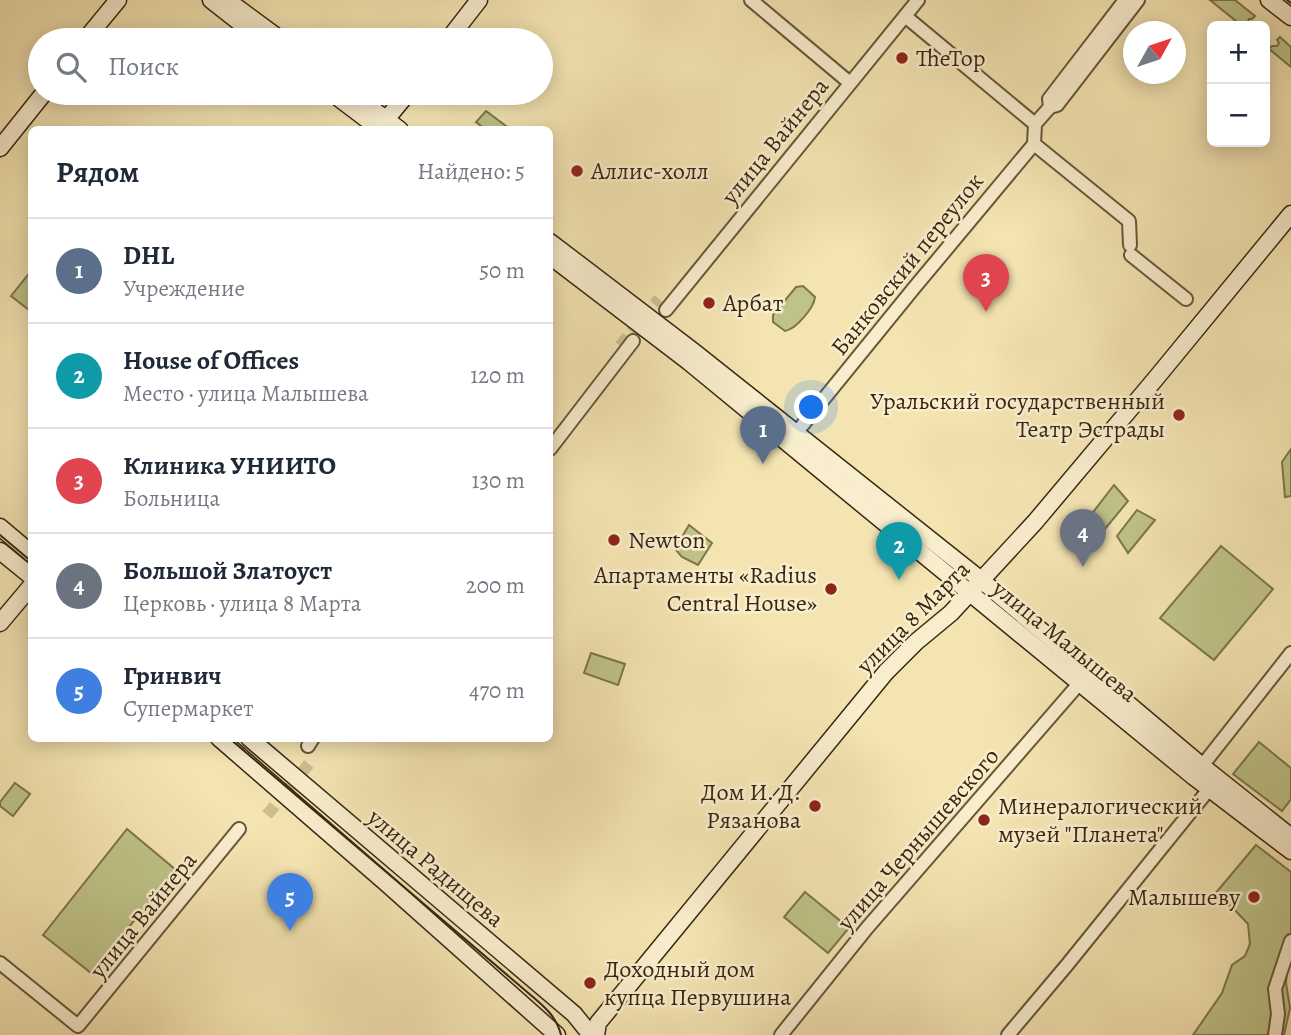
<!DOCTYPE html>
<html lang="ru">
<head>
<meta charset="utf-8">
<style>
	body { margin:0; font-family:Alegreya,serif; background:#f2f2f3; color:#1f2937 }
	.controls { position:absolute; right:21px; top:21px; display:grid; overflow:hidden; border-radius:10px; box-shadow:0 4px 18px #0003 }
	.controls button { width:63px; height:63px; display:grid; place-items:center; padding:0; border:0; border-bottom:2px solid #e0e1e3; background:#fff; color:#1f2937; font:35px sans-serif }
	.compass { position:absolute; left:1123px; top:21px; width:63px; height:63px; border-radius:50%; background:#fff; box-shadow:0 4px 18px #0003; rotate:50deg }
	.you { position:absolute; left:812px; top:408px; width:24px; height:24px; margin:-18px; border:5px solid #fff; border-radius:50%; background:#1a73e8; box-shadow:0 0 0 10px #1a73e833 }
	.badge { display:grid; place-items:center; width:46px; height:46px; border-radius:50%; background:#8f2418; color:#fff; font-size:23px; font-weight:700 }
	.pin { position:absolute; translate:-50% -58px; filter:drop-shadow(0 2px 4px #0008) }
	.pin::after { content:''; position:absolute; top:37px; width:24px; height:21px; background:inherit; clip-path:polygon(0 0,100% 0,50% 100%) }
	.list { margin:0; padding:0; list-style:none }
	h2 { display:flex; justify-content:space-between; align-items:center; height:91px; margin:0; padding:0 28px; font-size:30px }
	h2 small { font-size:23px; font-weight:400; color:#747a83 }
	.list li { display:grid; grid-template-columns:46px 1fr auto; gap:21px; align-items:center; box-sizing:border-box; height:105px; padding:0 28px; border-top:2px solid #e0e1e3 }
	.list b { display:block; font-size:26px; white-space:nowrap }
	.list p { margin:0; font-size:23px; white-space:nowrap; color:#747a83 }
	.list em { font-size:23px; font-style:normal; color:#747a83 }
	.icon { flex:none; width:38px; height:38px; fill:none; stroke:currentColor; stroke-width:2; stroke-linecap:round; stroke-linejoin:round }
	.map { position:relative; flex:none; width:1291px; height:1035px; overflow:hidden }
	.search { position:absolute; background:#fff; box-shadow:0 4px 18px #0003; left:28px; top:28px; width:525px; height:77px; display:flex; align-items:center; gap:18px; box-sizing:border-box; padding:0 24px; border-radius:38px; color:#747a83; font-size:26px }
	.panel { position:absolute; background:#fff; box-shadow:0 4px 18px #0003; left:28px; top:126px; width:525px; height:616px; border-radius:10px }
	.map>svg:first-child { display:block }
	.green { fill:#bfc389; stroke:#7c754c; stroke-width:2 }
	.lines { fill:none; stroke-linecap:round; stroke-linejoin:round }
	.street-tunnel { stroke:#cebe92; stroke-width:12; stroke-dasharray:12 6; stroke-linecap:butt }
	.street-casing { stroke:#675638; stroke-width:16 }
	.secondary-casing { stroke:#382710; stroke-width:19 }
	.street { stroke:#f8edcd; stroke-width:12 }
	.secondary { stroke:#f8edcd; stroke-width:16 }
	.tram { stroke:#382710; stroke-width:2 }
	.poi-dot { fill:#8f2418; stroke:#f8edcd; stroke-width:2.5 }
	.labels { text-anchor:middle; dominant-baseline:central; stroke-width:5; stroke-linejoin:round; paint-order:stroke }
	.poi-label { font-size:24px; fill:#382710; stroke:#f8edcd; text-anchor:start }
	.street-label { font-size:24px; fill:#382710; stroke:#f8edcd }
</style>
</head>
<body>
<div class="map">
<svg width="1291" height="1035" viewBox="0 0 1291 1035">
	<rect width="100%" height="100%" fill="#f4e4b2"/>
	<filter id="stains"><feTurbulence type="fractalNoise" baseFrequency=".00286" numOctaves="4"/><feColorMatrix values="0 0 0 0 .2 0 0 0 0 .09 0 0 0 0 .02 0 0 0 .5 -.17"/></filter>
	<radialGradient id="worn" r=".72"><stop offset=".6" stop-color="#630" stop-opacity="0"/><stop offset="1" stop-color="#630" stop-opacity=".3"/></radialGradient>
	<g class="green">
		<path d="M 1210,0 L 1235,0 L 1255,16 L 1252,19 L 1249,19 L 1246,26 L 1242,26 Z"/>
		<path d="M 1280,37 L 1291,47 L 1291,67 L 1269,49 L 1272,46 L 1277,46 L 1279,43 L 1277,40 Z"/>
		<path d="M 486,111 L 510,129 L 485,129 L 476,122 Z"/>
		<path d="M 31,271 L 31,306 L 29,310 L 11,296 Z"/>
		<path d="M 803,286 L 815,297 C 814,308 796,329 785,331 L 773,322 L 773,315 L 796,287 Z"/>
		<path d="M 1291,449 L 1291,496 L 1285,497 L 1282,462 Z"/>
		<path d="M 1114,485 L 1128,501 L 1105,529 L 1087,520 Z"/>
		<path d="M 1137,510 L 1155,520 L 1128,553 L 1117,536 Z"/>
		<path d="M 689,525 L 712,543 L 698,565 L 682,557 L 675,549 Z"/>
		<path d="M 1221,546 L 1273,589 L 1214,660 L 1160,618 Z"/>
		<path d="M 591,653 L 625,664 L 618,685 L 584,673 Z"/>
		<path d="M 1259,742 L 1291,768 L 1291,799 L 1282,811 L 1233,774 Z"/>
		<path d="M 15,783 L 30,794 L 13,816 L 0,806 L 0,802 Z"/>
		<path d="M 127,829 L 176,870 L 91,973 L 43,935 Z"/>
		<path d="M 1256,845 L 1291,872 L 1291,960 L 1287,973 L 1286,983 L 1290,1008 L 1284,1035 L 1193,1035 L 1222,993 L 1232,965 L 1245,956 L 1250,944 L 1248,924 L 1231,906 L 1209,901 Z"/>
		<path d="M 805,892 L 849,928 L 828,953 L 784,917 Z"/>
	</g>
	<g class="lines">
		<g class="street-tunnel">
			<path d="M 620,346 L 659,299"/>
			<path d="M 267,815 L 312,760"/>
		</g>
		<g class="street-casing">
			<g id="street">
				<path d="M 751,0 L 850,83"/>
				<path d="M 1125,0 L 1049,99 L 1050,107 L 1057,105 L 1138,0"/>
				<path d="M 905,16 L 1035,124"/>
				<path d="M 1034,144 L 1129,221 L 1130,245"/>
				<path d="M 1131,255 L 1186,299"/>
				<path d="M 666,310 L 918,0"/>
				<path d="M 792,438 L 914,288 L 1034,144 L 1035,124 L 1050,107"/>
				<path d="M 550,449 L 633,341"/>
				<path d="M 308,746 L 313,738"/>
				<path d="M 1202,766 L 1291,653"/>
				<path d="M 0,963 L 78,1026 L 239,829"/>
				<path d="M 781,1035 L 867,928 L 1084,678"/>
				<path d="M 1008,1035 L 1067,965 L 1214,783"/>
				<path d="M 1275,1035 L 1278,1014 L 1275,989 L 1291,941"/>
			</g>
		</g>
		<g class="secondary-casing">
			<g id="secondary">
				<path d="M 211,0 L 262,40"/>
				<path d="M 227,0 L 281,40"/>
				<path d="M 1269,0 L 1291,17"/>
				<path d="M 85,40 L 118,0"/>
				<path d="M 448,40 L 479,0"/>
				<path d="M 332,93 L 381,130"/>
				<path d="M 351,93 L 400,130"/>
				<path d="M 379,128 L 408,93"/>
				<path d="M 0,148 L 44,93"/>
				<path d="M 550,242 L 693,351 L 981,580 L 1202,766 L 1291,837"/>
				<path d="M 550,256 L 689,362 L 1194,777 L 1291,851"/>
				<path d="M 0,527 L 32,554"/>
				<path d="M 0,551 L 32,577"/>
				<path d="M 0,623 L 32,585"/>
				<path d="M 219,738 L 385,882 L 557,1035"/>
				<path d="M 249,738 L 574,1014 L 591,1035"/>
				<path d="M 596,1035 L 598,1023 L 886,672 L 916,642 L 951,613 L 1035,522 L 1157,377 L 1291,214"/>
			</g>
		</g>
		<use href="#street" class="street"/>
		<use href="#secondary" class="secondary"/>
		<g class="tram">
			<path d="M 1287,0 L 1291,3"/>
			<path d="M 0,535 L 32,562"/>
			<path d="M 229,738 L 533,997 C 546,1008 557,1018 561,1035"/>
		</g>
	</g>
	<g class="poi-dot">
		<circle cx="902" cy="58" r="7"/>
		<circle cx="577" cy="171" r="7"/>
		<circle cx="709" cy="303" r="7"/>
		<circle cx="1179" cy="415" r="7"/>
		<circle cx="614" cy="540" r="7"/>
		<circle cx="831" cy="589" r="7"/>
		<circle cx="815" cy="806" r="7"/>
		<circle cx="984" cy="820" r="7"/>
		<circle cx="1254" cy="897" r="7"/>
		<circle cx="590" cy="983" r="7"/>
	</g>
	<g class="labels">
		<g class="poi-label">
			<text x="916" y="58">TheTop</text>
			<text x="591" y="171">Аллис-холл</text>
			<text x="723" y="303">Арбат</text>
			<text x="1165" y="401" text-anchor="end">Уральский государственный<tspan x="1165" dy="28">Театр Эстрады</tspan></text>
			<text x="628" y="540">Newton</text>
			<text x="817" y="575" text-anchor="end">Апартаменты «Radius<tspan x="817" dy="28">Central House»</tspan></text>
			<text x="801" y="792" text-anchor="end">Дом И. Д.<tspan x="801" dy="28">Рязанова</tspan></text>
			<text x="998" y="806">Минералогический<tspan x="998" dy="28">музей "Планета"</tspan></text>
			<text x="1240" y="897" text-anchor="end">Малышеву</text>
			<text x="604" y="969">Доходный дом<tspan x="604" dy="28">купца Первушина</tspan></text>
		</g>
		<g class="street-label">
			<text transform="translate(775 141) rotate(-51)">улица Вайнера</text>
			<text transform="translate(907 264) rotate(-51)">Банковский переулок</text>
			<text transform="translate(913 617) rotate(-45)">улица 8 Марта</text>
			<text transform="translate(1065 641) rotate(39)">улица Малышева</text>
			<text transform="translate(918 839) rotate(-49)">улица Чернышевского</text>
			<text transform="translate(436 868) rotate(40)">улица Радищева</text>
			<text transform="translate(143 915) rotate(-51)">улица Вайнера</text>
		</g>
	</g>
	<rect width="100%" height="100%" filter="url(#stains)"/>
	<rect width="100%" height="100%" fill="url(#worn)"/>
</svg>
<div class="controls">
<button>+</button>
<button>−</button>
</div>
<svg class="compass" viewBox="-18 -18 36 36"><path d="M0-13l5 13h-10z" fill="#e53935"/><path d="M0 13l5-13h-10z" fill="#747a83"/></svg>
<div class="you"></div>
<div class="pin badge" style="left:763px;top:464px;background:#5c6f8a">1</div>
<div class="pin badge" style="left:899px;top:580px;background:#0f9aa8">2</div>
<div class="pin badge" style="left:986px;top:312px;background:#e0444e">3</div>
<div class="pin badge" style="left:1083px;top:567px;background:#6b7280">4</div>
<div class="pin badge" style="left:290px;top:931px;background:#3f7fe0">5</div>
<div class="search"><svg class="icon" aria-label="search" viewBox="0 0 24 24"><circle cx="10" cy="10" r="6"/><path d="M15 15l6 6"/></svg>Поиск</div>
<section class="panel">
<h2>Рядом<small>Найдено: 5</small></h2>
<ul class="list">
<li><span class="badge" style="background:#5c6f8a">1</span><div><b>DHL</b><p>Учреждение</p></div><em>50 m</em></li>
<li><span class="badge" style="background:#0f9aa8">2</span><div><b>House of Offices</b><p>Место · улица Малышева</p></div><em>120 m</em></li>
<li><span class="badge" style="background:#e0444e">3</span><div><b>Клиника УНИИТО</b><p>Больница</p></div><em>130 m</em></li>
<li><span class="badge" style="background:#6b7280">4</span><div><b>Большой Златоуст</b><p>Церковь · улица 8 Марта</p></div><em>200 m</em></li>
<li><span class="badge" style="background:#3f7fe0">5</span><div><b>Гринвич</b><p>Супермаркет</p></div><em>470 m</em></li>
</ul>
</section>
</div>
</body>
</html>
